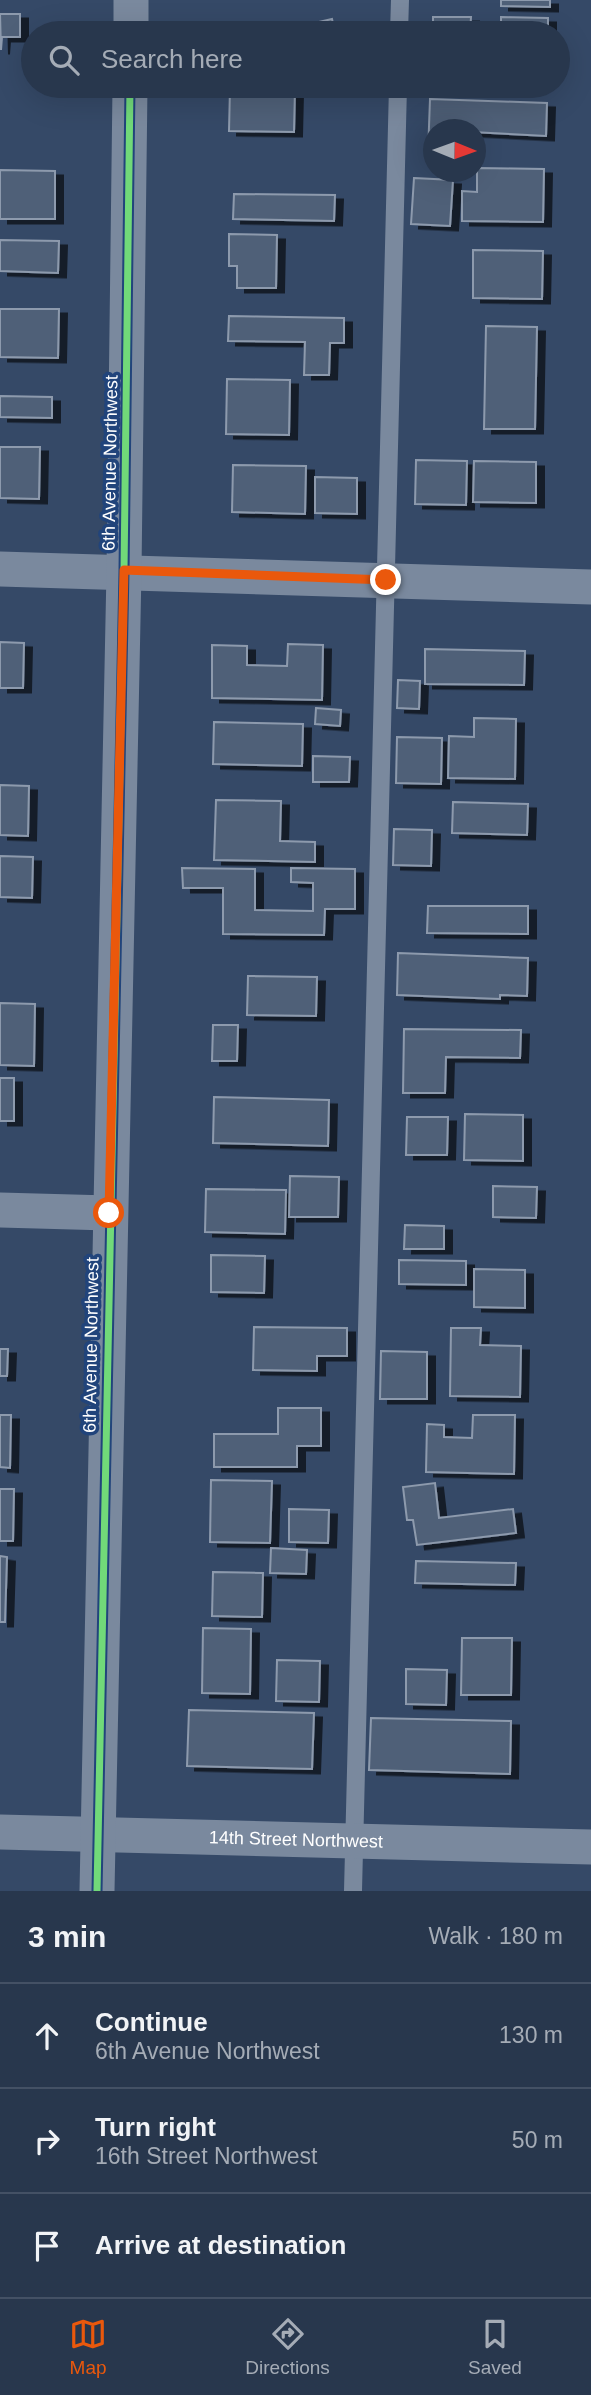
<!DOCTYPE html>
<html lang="en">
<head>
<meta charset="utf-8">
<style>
	body { margin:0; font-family:Helvetica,sans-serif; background:#344257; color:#f1f3f6 }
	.compass { position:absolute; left:423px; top:119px; width:63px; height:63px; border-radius:50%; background:#28374d; box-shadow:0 7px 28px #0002; rotate:91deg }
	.stop { position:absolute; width:21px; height:21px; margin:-16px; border:5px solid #ea580c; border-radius:50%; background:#fff }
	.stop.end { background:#ea580c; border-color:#fff; box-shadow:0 2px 7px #0008 }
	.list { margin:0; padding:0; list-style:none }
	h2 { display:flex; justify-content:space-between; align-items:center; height:91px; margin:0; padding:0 28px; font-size:30px }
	h2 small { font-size:23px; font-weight:400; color:#a5acb6 }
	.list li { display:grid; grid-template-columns:46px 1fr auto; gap:21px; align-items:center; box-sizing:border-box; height:105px; padding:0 28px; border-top:2px solid #445165 }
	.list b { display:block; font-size:26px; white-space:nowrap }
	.list p { margin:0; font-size:23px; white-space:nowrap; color:#a5acb6 }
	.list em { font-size:23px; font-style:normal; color:#a5acb6 }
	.icon { flex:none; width:38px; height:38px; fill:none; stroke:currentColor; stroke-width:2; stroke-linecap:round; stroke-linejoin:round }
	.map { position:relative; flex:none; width:591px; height:1891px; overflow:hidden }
	.search { position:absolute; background:#28374d; box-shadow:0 7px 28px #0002; left:21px; right:21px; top:21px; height:77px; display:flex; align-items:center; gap:18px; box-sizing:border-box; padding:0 24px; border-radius:38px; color:#a5acb6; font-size:26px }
	.sheet { height:406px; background:#28374d }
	nav { display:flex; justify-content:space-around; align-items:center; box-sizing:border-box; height:98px; border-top:2px solid #445165; background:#28374d; font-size:19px; color:#a5acb6 }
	nav a { display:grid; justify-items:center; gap:4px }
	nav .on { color:#ea580c }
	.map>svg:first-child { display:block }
	.building { fill:#506178; stroke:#8d9aad; stroke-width:2; filter:url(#shadow) }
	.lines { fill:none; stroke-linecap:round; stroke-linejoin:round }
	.lane { stroke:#7a899e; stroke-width:18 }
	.street { stroke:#7a899e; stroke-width:35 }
	.cycleway-casing { stroke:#21447b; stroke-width:11 }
	.cycleway { stroke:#71d979; stroke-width:7 }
	.route { stroke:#ea580c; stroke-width:9 }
	.labels { text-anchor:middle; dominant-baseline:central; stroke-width:7; stroke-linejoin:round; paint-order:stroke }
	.street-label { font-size:18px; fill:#fff; stroke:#21447b }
</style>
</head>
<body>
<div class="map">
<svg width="591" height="1891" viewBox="0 0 591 1891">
	<defs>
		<filter id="shadow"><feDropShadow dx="8" dy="4.5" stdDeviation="0" flood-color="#0009"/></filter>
	</defs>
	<rect width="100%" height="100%" fill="#354967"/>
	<g class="building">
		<path d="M 501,0 L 550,0 L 550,7 L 501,6 Z"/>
		<path d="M 0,14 L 20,14 L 20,37 L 2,37 L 1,50 Z"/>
		<path d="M 433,17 L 471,17 L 470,33 L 433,33 Z"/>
		<path d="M 501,17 L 548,18 L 548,33 L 501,33 Z"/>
		<path d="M 332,19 L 335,33 L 271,33 Z"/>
		<path d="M 230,88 L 295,89 L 294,132 L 229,131 Z"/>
		<path d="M 430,99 L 547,103 L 546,136 L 434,130 L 434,154 L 428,154 Z"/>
		<path d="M 477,168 L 544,169 L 543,222 L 462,221 L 462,191 L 477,192 Z"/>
		<path d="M 0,170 L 55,171 L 55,219 L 0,219 Z"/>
		<path d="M 414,178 L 453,180 L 450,226 L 411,224 Z"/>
		<path d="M 234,194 L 335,195 L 334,221 L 233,219 Z"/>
		<path d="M 229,234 L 277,235 L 276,288 L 237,288 L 237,266 L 229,266 Z"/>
		<path d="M 0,240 L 59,241 L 58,273 L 0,271 Z"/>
		<path d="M 473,250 L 543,251 L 542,299 L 473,298 Z"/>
		<path d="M 0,309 L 59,309 L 58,358 L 0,357 Z"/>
		<path d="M 229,316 L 344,318 L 344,343 L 330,343 L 329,375 L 304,375 L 305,342 L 228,341 Z"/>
		<path d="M 486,326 L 537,327 L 535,429 L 484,429 Z"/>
		<path d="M 227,379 L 290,380 L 289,435 L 226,434 Z"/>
		<path d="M 0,396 L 52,397 L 52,418 L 0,417 Z"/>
		<path d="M 0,447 L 40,447 L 39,499 L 0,498 Z"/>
		<path d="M 416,460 L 467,461 L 466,505 L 415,504 Z"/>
		<path d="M 474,461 L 536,462 L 536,503 L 473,502 Z"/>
		<path d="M 233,465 L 306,466 L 305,514 L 232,512 Z"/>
		<path d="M 315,477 L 357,478 L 357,514 L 315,513 Z"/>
		<path d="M 0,642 L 24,643 L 23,688 L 0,688 Z"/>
		<path d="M 288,644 L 323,645 L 322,700 L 212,698 L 212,645 L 247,646 L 247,665 L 287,666 Z"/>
		<path d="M 425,649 L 525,651 L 524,685 L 425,684 Z"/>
		<path d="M 398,680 L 420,681 L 419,709 L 397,708 Z"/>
		<path d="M 316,708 L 341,710 L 340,726 L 315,724 Z"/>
		<path d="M 474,718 L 516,719 L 515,779 L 448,778 L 449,736 L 474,737 Z"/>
		<path d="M 214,722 L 303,724 L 302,766 L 213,764 Z"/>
		<path d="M 397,737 L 442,738 L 441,784 L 396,783 Z"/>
		<path d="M 313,756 L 350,757 L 349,782 L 313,782 Z"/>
		<path d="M 0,785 L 29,786 L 28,836 L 0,835 Z"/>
		<path d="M 216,800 L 281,801 L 280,841 L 315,842 L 315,862 L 214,860 Z"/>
		<path d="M 453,802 L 528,804 L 527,835 L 452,833 Z"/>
		<path d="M 394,829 L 432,830 L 431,866 L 393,865 Z"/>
		<path d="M 0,856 L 33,857 L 32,898 L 0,897 Z"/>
		<path d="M 182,868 L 255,869 L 255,910 L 313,911 L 313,883 L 291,882 L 291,868 L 355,869 L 355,909 L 325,909 L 324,935 L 223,934 L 223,888 L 183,888 Z"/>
		<path d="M 428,906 L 528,906 L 528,934 L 427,933 Z"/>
		<path d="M 398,953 L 528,958 L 527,996 L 500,995 L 500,999 L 397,995 Z"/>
		<path d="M 248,976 L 317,977 L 316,1016 L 247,1015 Z"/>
		<path d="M 0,1003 L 35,1004 L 34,1066 L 0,1065 Z"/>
		<path d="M 213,1025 L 238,1025 L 237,1061 L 212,1061 Z"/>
		<path d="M 404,1029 L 521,1030 L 520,1058 L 446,1057 L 445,1093 L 403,1093 Z"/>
		<rect x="0" y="1078" width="14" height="43"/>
		<path d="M 214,1097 L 329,1100 L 328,1146 L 213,1143 Z"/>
		<path d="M 465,1114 L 523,1115 L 523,1161 L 464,1160 Z"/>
		<path d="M 407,1117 L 448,1117 L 447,1155 L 406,1155 Z"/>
		<path d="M 290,1176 L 339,1177 L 338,1217 L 289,1217 Z"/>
		<path d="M 493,1186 L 537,1187 L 536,1218 L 493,1217 Z"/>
		<path d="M 206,1189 L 286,1190 L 285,1234 L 205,1232 Z"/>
		<path d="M 405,1225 L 444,1226 L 444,1249 L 404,1249 Z"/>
		<path d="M 211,1255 L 265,1256 L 264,1293 L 211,1292 Z"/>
		<path d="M 399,1260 L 466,1261 L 466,1285 L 399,1284 Z"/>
		<path d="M 474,1269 L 525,1270 L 525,1308 L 474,1307 Z"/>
		<path d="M 254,1327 L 347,1328 L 347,1356 L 317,1356 L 317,1371 L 253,1370 Z"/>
		<path d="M 451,1328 L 481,1328 L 480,1345 L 521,1346 L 520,1397 L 450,1396 Z"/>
		<path d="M 0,1349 L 8,1349 L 7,1376 L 0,1376 Z"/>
		<path d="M 381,1351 L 427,1352 L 427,1399 L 380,1399 Z"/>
		<path d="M 278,1408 L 321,1408 L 321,1446 L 297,1446 L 297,1467 L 214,1467 L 214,1434 L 278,1434 Z"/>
		<path d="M 0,1415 L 11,1415 L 10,1468 L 0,1467 Z"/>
		<path d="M 473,1415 L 515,1415 L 514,1474 L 426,1472 L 427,1424 L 444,1425 L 444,1437 L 472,1438 Z"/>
		<path d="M 211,1480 L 272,1481 L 270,1543 L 210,1542 Z"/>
		<path d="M 435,1483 L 439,1518 L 513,1509 L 516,1533 L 417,1545 L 413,1520 L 407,1520 L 403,1487 Z"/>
		<path d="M 0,1489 L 14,1489 L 13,1541 L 0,1541 Z"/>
		<path d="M 289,1509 L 329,1510 L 328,1543 L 289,1542 Z"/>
		<path d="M 271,1548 L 307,1550 L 306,1574 L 270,1573 Z"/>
		<path d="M 0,1556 L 7,1557 L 5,1622 L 0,1622 Z"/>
		<path d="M 416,1561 L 516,1563 L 515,1585 L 415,1583 Z"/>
		<path d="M 213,1572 L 263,1573 L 262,1617 L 212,1616 Z"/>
		<path d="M 203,1628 L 251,1629 L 250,1694 L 202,1693 Z"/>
		<path d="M 462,1638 L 512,1638 L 511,1695 L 461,1695 Z"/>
		<path d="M 277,1660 L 320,1661 L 319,1702 L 276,1701 Z"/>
		<path d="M 406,1669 L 447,1670 L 446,1705 L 406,1704 Z"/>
		<path d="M 189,1710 L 314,1713 L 312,1769 L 187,1766 Z"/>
		<path d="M 371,1718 L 511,1721 L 510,1774 L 369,1770 Z"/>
	</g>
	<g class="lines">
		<g class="lane">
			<path d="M 399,33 L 400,0"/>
			<path d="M 353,1891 L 398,86"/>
		</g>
		<g class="street">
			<path d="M 131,33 L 131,0"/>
			<path d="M 0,569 L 591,587"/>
			<path d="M 0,1210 L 109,1213"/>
			<path id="s1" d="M 0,1832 L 591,1847"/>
			<path d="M 97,1891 L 124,571 L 130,86"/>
		</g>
		<g class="cycleway-casing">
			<path id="cycleway" d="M 97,1891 L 124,571 L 130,86"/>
		</g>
		<use href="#cycleway" class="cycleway"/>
	</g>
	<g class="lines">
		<path class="route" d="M 109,1213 L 124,570 L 386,580"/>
	</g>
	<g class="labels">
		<g class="street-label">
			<text transform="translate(110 463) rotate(-89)">6th Avenue Northwest</text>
			<text transform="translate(91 1345) rotate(-89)">6th Avenue Northwest</text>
			<text stroke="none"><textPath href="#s1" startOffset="296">14th Street Northwest</textPath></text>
		</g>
	</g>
</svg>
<svg class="compass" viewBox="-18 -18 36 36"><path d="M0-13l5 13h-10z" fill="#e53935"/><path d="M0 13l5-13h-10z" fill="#a5acb6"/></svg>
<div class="stop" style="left:109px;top:1213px"></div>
<div class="stop end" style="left:386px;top:580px"></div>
<div class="search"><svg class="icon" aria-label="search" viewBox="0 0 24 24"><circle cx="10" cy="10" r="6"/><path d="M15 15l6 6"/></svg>Search here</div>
</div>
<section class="sheet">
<h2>3 min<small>Walk · 180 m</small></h2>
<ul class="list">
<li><svg class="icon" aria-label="ahead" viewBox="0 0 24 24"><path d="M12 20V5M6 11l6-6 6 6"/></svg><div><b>Continue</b><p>6th Avenue Northwest</p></div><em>130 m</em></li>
<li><svg class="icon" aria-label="right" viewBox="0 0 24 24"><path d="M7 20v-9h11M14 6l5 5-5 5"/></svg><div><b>Turn right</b><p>16th Street Northwest</p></div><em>50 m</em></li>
<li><svg class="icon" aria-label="arrive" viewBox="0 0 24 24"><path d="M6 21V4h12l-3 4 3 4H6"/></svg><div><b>Arrive at destination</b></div></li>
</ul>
</section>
<nav>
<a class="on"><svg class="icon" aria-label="map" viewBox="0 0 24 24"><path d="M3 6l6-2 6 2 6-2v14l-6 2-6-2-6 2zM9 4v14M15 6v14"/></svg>Map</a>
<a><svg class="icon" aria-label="directions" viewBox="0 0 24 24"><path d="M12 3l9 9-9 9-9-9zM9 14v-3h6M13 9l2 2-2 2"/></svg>Directions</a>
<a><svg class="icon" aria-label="saved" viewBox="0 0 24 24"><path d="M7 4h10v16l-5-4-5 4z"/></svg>Saved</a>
</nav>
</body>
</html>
